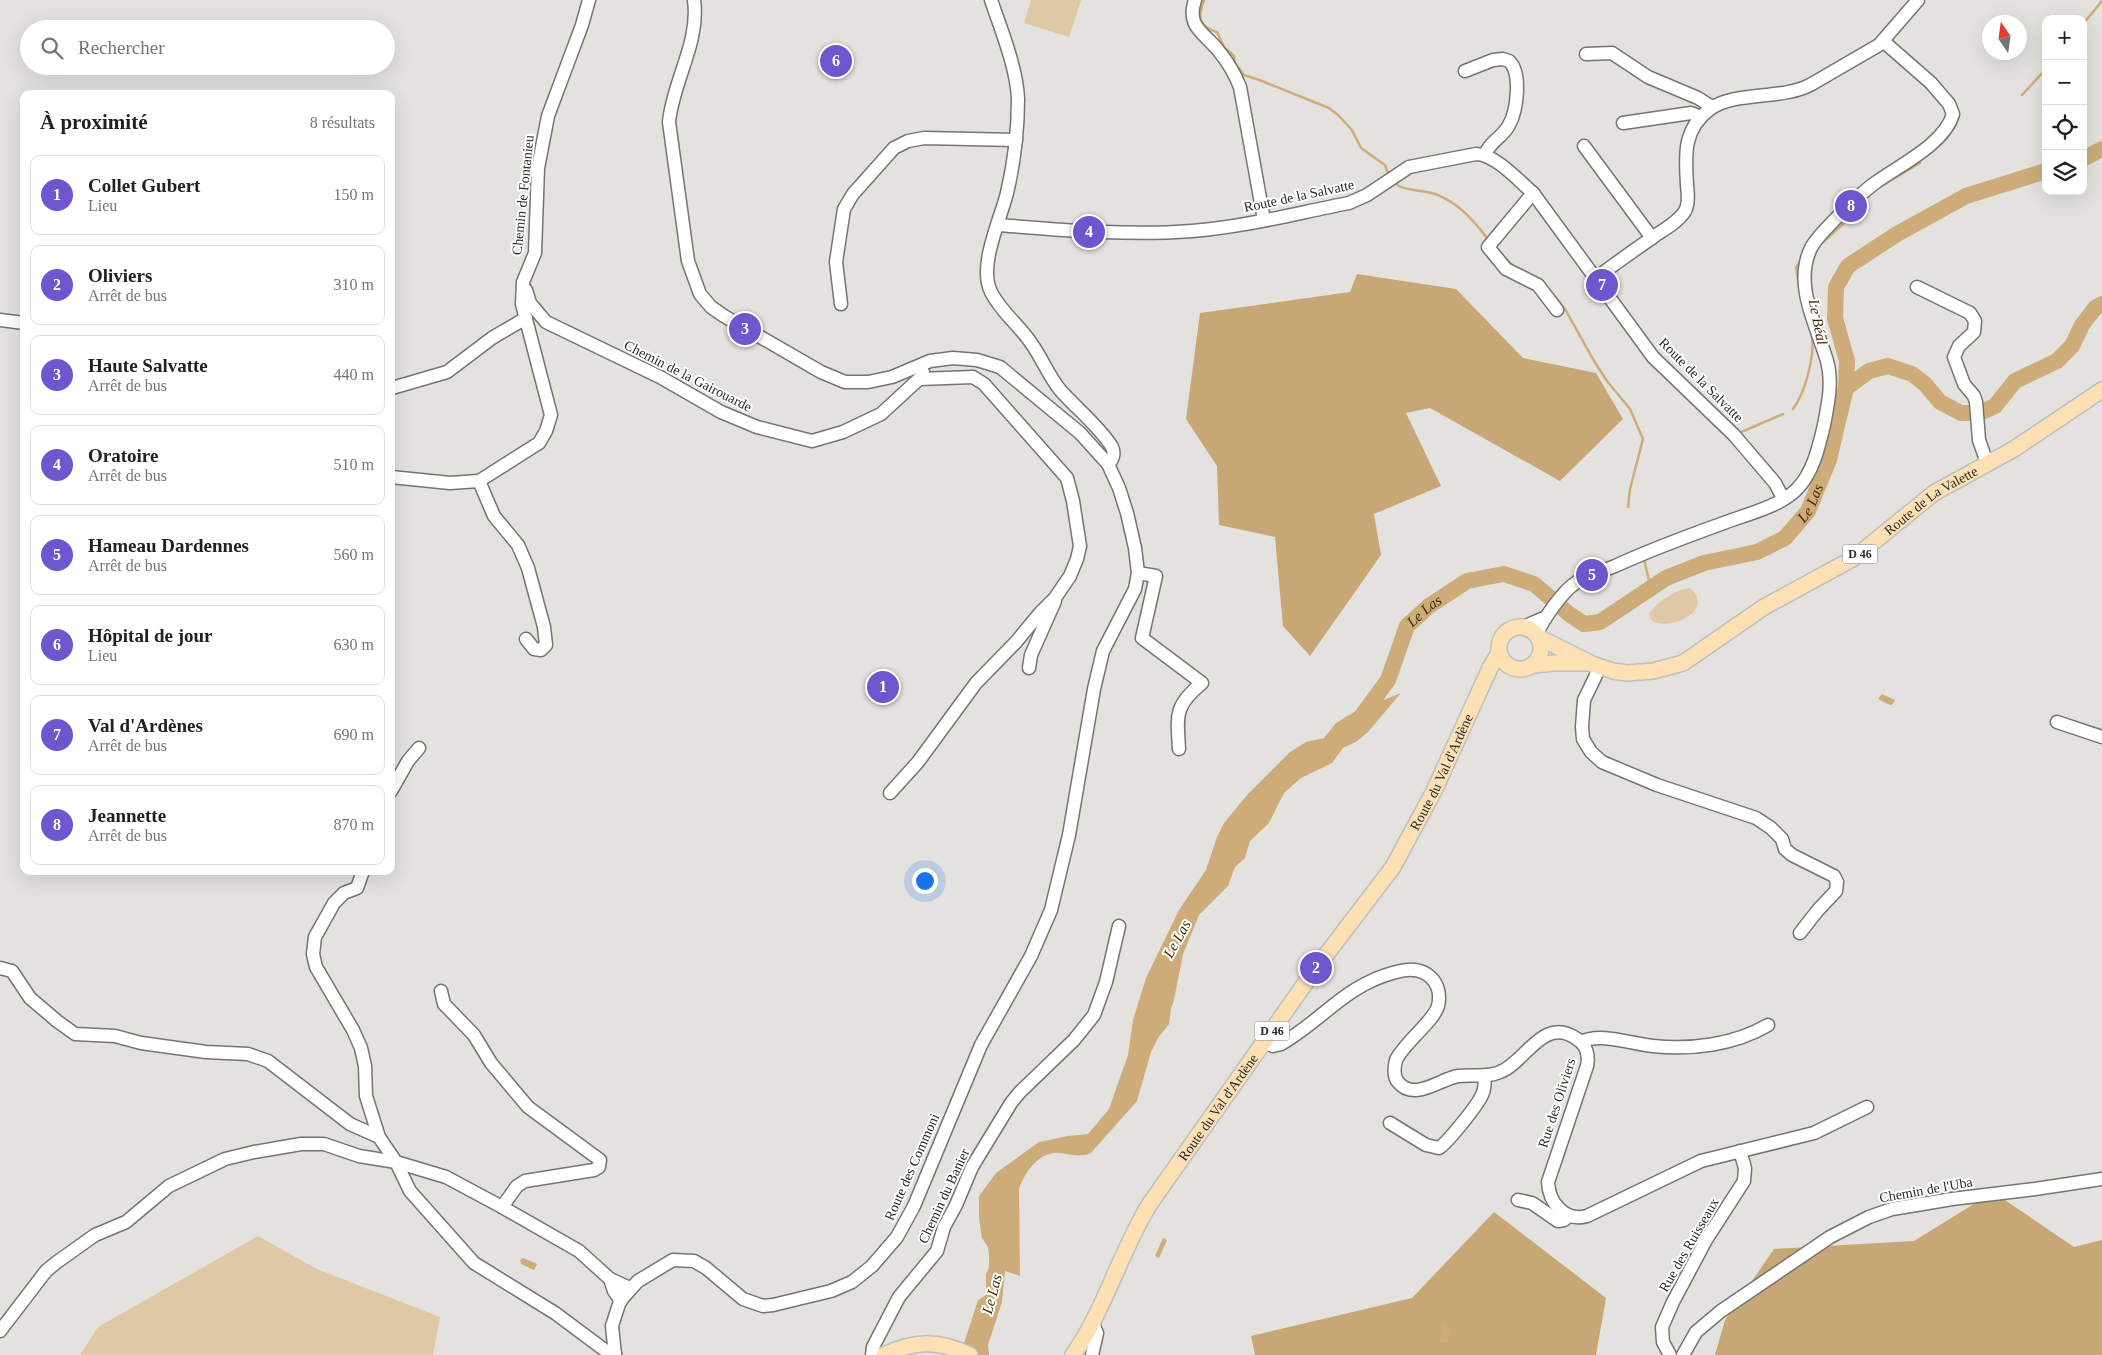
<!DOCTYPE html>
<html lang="fr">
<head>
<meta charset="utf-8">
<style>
	body { margin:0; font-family:"Times New Roman",serif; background:#f2f2f2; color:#202124 }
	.controls { position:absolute; right:15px; top:15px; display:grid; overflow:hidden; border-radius:10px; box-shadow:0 5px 20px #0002 }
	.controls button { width:45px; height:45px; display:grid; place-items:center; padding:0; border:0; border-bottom:1px solid #e0e0e0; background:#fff; color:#202124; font:25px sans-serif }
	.compass { position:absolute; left:1982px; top:15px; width:45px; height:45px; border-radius:50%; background:#fff; box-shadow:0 5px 20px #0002; rotate:347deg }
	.you { position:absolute; left:924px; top:880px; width:18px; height:18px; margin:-12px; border:4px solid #fff; border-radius:50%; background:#1a73e8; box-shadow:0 0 0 8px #1a73e833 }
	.badge { display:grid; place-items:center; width:32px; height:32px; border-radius:50%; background:#6e56cf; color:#fff; font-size:16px; font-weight:700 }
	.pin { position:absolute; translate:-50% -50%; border:2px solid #fff; box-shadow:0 1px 5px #0006 }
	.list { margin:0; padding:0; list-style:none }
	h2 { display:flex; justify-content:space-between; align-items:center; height:65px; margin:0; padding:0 20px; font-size:21px }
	h2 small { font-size:16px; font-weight:400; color:#757577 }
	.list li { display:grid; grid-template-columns:32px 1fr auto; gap:15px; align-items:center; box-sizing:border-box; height:80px; margin:0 10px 10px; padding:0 10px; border:1px solid #e0e0e0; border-radius:10px }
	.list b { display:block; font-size:19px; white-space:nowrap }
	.list p { margin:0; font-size:16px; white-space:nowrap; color:#757577 }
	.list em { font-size:16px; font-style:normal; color:#757577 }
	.icon { flex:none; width:28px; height:28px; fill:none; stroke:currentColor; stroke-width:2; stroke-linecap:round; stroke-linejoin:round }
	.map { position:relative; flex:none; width:2102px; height:1355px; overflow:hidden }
	.search { position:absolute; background:#fff; box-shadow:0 5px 20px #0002; left:20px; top:20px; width:375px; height:55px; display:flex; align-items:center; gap:12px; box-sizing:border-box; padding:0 18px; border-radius:28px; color:#757577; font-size:19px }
	.panel { position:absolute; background:#fff; box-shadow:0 5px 20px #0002; left:20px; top:90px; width:375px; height:785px; border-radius:10px }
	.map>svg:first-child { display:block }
	.green { fill:#dfc8a5 }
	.forest { fill:#c7a775 }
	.water { fill:#cdac7a }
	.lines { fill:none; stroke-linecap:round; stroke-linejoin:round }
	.stream { stroke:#cdac7a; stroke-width:2.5 }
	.river { stroke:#cdac7a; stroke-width:16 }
	.minor-casing { stroke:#767471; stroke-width:15 }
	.major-casing { stroke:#bfbfbf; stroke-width:18 }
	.minor { stroke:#fff; stroke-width:12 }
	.major { stroke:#fde1b5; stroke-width:15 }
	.labels { text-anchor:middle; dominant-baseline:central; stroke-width:4; stroke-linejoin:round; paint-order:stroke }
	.shield { fill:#fff; stroke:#6b6a69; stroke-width:1 }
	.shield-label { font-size:12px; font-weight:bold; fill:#2b2a29 }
	.street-label { font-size:14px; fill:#2b2a29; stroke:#fff }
	.water-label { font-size:15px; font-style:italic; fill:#412a00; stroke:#fff }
</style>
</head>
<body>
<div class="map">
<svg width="2102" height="1355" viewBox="0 0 2102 1355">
	<rect width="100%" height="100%" fill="#e4e2df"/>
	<g class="green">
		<path d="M 1031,0 L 1081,0 L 1069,37 L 1024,23 Z"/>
		<path d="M 1690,588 C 1716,609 1670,633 1651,620 L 1649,614 C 1657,602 1676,589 1690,588 Z"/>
		<path d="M 258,1236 L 317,1269 L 440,1317 L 433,1355 L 80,1355 L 98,1327 Z"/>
	</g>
	<g class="forest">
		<path d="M 1357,274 L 1456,289 L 1523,358 L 1596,373 L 1623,419 L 1560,481 L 1430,408 L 1406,413 L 1441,486 L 1374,514 L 1381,555 L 1310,656 L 1283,626 L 1275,537 L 1219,525 L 1217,466 L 1186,419 L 1200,313 L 1350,292 Z"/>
		<path d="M 1993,1192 L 2074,1247 L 2102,1240 L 2102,1355 L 1715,1355 L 1725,1320 L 1774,1249 L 1914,1241 Z"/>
		<path d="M 1494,1212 L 1606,1298 L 1596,1355 L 1255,1355 L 1251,1336 L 1412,1298 Z"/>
	</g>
	<g class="water">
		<path d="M 1401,693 L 1368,732 L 1356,742 L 1343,748 L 1332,763 L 1301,778 L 1284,793 L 1269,823 L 1250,841 L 1245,858 L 1235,867 L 1228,886 L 1199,915 L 1183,954 L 1174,1000 L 1171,1009 L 1169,1024 L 1158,1038 L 1151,1052 L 1137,1101 L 1091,1153 C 1080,1158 1071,1154 1060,1153 C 1039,1151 1025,1172 1019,1189 L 1020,1276 L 1005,1271 L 1002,1302 L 988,1345 L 989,1355 L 962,1355 L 964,1343 L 978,1300 L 986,1295 L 986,1274 L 989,1267 L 989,1255 L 988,1247 L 982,1238 L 979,1219 L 979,1196 L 996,1173 L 1039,1142 L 1068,1136 L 1088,1134 L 1109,1109 L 1128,1055 L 1133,1020 L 1146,978 L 1179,910 L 1206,870 L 1217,837 L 1224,823 L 1248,794 L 1290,752 L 1306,742 L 1324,738 L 1336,723 L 1364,706 L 1376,703 Z"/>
		<path d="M 1882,694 L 1895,700 L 1893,704 L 1890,705 L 1878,699 Z"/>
		<path d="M 1163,1238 L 1167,1240 L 1159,1258 L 1155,1256 Z"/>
		<path d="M 523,1258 L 537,1264 L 534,1270 L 521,1264 L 520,1260 Z"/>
		<path d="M 1441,1323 L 1449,1326 L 1448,1343 L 1440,1342 Z"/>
	</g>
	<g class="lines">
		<g class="stream">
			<path d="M 1204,0 C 1198,16 1198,27 1217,32 L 1224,47 L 1234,56 L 1235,63 L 1244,75 L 1262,81 L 1329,108 L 1338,115 L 1352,130 L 1361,148 L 1385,165 L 1389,176"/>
			<path d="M 2083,24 L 2102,1"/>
			<path d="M 2022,95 L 2046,69"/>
			<path d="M 1394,182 C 1401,191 1423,190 1435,194 C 1458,202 1473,220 1488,239"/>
			<path d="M 1883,185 L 1920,163"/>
			<path d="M 1823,242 L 1859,210"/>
			<path d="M 1498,250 L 1513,266"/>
			<path d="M 1549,289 L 1565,309 L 1594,361 L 1607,381 L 1630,409 L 1643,439 L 1630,489 L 1628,507"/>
			<path d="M 1802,302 L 1796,268 L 1802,258"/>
			<path d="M 1793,409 C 1805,393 1815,356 1812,336"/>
			<path d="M 1739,433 L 1783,414"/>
			<path d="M 1644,559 L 1651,589"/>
		</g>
		<g class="river">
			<path d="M 2083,159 L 2102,149"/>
			<path d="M 1846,388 L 1869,371 L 1888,366 L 1912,374 L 1925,384 L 1940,402 L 1961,413 L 1980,413 L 1995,406 L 2015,381 L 2057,361 L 2072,346 L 2082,325 L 2095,308 L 2102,304"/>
			<path id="s1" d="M 1358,721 L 1388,680 L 1407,626 L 1429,606 L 1467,581 L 1504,574 L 1534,584 L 1569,614 L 1584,624 L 1600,622 L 1666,578 L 1704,563 L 1757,552 L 1785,538 L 1808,511 L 1829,460 L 1846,388 L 1847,361 L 1835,318 L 1836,287 L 1848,266 L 1897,234 L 1966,196 L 2046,171"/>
		</g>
		<g class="minor-casing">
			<g id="minor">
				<path d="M 991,0 C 1001,29 1017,69 1018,99 C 1018,130 1014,163 1007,193 C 1000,221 978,266 991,292 C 1001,312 1019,325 1031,343 C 1042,358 1049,377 1061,391 C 1078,410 1099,426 1112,447 C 1115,453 1113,460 1108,464"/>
				<path d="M 1195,0 C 1186,26 1203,32 1218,50 C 1227,61 1235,74 1240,87 L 1264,220"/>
				<path d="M 1586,54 L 1612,53 L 1648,77 L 1698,98 L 1712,107"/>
				<path d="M 1465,71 L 1493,60 L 1503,59 L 1509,61 C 1522,73 1517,111 1509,125 C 1503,137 1489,142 1485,155"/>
				<path d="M 1623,123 L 1691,113 L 1701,117"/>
				<path d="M 1584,146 L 1652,238"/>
				<path d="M 1533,193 L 1488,247 L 1506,269 L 1538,285 L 1557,310"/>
				<path d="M 998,225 C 1063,230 1127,236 1192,231 C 1245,227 1297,213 1349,203 L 1367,195 L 1409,167 L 1476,154 C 1495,154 1519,181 1533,193 L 1653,357 L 1734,435 L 1775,483 L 1783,498"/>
				<path d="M 1596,278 C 1616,263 1636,249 1656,235 C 1665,229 1679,221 1685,211 C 1689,204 1688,193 1687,185 C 1685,155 1683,129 1710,109 C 1735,91 1781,100 1810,85 L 1879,45 L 1918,0"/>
				<path d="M 1917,287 L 1970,313 L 1975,321 L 1974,332 L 1959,346 L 1954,357 L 1964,384 L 1974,396 L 1976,402 L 1979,440 L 1987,463"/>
				<path d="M 526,290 L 530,303 L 546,322 L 660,377 L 721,412 L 757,427 L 812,441 L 843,432 L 881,414 L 919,379 L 923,372"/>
				<path d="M 841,304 L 836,262 L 844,209 L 853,194 L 894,148 L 908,141 L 924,138 L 1016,140"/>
				<path d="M 0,320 L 24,323"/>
				<path d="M 392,388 L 447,372 L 492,338 L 526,318"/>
				<path d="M 391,477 L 450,483 L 479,481 L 539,443 L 546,431 L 551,415 L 522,304 L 523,282 L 535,253 L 538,168 L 548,116 L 582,25 L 589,0"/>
				<path d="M 479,481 L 494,516 L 518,545 L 528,568 L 544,627 L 546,645 L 541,650 L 534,649 L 526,639"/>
				<path d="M 1138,573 L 1156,576 L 1142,638 L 1202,683 C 1174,706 1177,715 1179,749"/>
				<path d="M 1523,627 L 1544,618"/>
				<path d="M 1536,635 C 1543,620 1563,590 1577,582 C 1589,575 1602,571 1615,566 C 1650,550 1685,537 1721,524 C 1744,515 1779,507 1796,490 C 1813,474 1819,446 1824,425 C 1828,404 1833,382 1827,361 C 1817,326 1793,285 1811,248 C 1818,234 1861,193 1875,183 C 1898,166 1945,144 1953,114 L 1949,104 L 1931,83 L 1883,41"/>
				<path d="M 1600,667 L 1584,700 L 1582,727 L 1583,739 L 1591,752 L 1602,762 L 1657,785 L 1756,818 L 1771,828 L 1782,839 L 1785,849 L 1792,855 L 1834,876 L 1837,882 L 1836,891 L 1818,910 L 1800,933"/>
				<path d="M 1029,668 L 1031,655 L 1055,601"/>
				<path d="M 2057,722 L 2102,737"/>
				<path d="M 391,791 L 408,761 L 419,748"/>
				<path d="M 890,793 L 918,762 L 976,683 L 1016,642 L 1040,613 L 1055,598 L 1070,576 L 1077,559 L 1080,546 L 1073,501 L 1067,478 L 984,384 L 973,377 L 919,379"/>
				<path d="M 363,871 L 357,888 L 344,893 L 334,903 L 315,937 L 313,954 L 316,967 L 353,1030 L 361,1048 L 365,1066 L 366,1096 L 379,1137"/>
				<path d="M 0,968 L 12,971 L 30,998 L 57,1021 L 75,1034 L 115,1036 L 141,1043 L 206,1052 L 248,1054 L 268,1061 L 350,1124 L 379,1137 L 396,1162 L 446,1177 L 502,1207"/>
				<path d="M 441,991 L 444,1004 L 474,1035 L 491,1063 L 528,1107 L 600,1160 L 599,1167 L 594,1170 L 525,1181 L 517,1186 L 502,1207 L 579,1251 L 610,1279"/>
				<path d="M 1264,1042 L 1273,1046 L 1281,1044 C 1323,1020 1345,985 1396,972 C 1410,968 1424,968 1434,981 C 1439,988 1440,998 1438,1006 C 1434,1021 1404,1043 1396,1060 C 1394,1068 1393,1076 1398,1082 C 1414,1102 1440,1079 1458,1076 C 1472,1074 1487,1078 1500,1072 C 1526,1062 1543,1015 1577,1039 C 1587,1045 1589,1056 1587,1066 L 1548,1182 C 1549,1203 1565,1222 1587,1216 L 1701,1161 L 1814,1133 L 1867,1107"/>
				<path d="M 1581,1042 C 1601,1032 1631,1044 1653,1046 C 1691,1050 1734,1045 1768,1025"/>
				<path d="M 1390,1123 L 1426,1145 L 1439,1148 C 1448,1142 1477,1106 1482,1095 C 1485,1089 1485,1082 1484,1076"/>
				<path d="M 1518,1200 L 1532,1203 L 1558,1221 L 1564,1220 L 1569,1216"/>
				<path d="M 621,1301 L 614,1291 L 610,1279 L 630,1288"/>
				<path d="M 0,1331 L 46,1271 L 57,1262 L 95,1235 L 126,1222 L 169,1186 L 225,1159 L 254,1152 L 301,1144 L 324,1144 L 359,1156 L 396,1162 L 410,1191 L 474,1263 L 555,1313 L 606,1351 L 615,1354"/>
				<path d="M 615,1355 L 612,1326 L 620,1301 L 638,1281 L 673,1260 L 694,1261 L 706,1268 L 743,1299 L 763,1306 L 773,1305 L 831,1291 L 852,1282 L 872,1266 L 897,1237 L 914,1206 L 981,1045 L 1031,956 L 1051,910 L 1069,835 L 1094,689 L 1103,651 L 1135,589 L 1138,573 L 1135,548 L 1127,513 L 1119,488 L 1108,464 L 1080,433 L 1000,367 L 977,360 L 953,358 L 930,361 L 892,377 L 868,382 L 845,382 L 821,372 L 724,316 L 711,307 L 700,294 L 688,261 L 669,122 C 673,81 700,42 694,0"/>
				<path d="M 872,1355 L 873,1347 L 899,1297 L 937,1251 L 944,1227 L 956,1205 L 972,1167 L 1011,1103 L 1020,1092 L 1074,1040 L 1094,1015 L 1106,982 L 1119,926"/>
				<path d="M 1092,1355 L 1097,1333 L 1093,1324"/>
				<path d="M 1670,1355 L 1663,1342 L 1662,1327 L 1673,1302 L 1706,1240 L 1744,1181 L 1745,1168 L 1740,1151"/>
				<path d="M 1683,1355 L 1696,1332 L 1721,1311 L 1830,1237 L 1869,1217 L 1892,1209 L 1952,1199 L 2035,1189 L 2102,1179"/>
			</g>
		</g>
		<g class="major-casing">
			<g id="major">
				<circle cx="1520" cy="648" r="21"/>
				<path id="s2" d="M 1538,637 L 1592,664 L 1613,671 L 1627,673 L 1653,671 L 1683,663 L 1764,607 L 1854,558 L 1934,493 L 2014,449 L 2102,390"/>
				<path d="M 1534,665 L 1554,663 L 1588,663"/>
				<path d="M 884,1355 C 916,1340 938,1340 970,1355"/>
				<path id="s3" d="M 1073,1355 C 1105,1309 1120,1253 1149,1205 L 1316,968 L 1393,867 L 1434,791 L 1490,668 L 1499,653"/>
			</g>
		</g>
		<use href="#minor" class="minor"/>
		<use href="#major" class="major"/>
	</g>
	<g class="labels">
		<g class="shield">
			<rect x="1842.5" y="544.5" width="35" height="19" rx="4"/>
			<rect x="1254.5" y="1021.5" width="35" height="19" rx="4"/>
		</g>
		<g class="shield-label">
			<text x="1860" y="554">D 46</text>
			<text x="1272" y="1031">D 46</text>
		</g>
		<g class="street-label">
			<text transform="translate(523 195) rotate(-84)">Chemin de Fontanieu</text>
			<text transform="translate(1299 196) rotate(-12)">Route de la Salvatte</text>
			<text transform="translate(688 376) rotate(27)">Chemin de la Gairouarde</text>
			<text transform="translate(1701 380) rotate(45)">Route de la Salvatte</text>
			<text stroke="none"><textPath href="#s2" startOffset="451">Route de La Valette</textPath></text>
			<text stroke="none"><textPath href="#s3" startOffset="692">Route du Val d'Ardène</textPath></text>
			<text transform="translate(1557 1103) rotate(-72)">Rue des Oliviers</text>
			<text stroke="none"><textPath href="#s3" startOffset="288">Route du Val d'Ardène</textPath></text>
			<text transform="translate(912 1167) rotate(-66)">Route des Commoni</text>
			<text transform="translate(1926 1190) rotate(-10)">Chemin de l'Uba</text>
			<text transform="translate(944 1196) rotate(-65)">Chemin du Banier</text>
			<text transform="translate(1689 1245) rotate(-60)">Rue des Ruisseaux</text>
		</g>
		<g class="water-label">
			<text transform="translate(1818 322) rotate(79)">Le Béal</text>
			<text stroke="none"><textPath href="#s1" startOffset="582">Le Las</textPath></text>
			<text stroke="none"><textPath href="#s1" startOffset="131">Le Las</textPath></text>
			<text transform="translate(1177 939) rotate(-61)">Le Las</text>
			<text transform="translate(992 1294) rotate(-75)">Le Las</text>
		</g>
	</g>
</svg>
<div class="controls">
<button>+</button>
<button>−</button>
<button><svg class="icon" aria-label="locate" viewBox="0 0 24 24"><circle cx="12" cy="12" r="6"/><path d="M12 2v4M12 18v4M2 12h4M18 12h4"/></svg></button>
<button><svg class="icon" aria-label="layers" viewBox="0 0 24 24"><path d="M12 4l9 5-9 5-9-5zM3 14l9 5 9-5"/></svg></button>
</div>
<svg class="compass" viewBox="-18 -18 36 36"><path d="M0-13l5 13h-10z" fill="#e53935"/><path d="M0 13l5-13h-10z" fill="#757577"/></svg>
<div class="you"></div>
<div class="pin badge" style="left:883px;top:687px">1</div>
<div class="pin badge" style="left:1316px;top:968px">2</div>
<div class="pin badge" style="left:745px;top:329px">3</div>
<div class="pin badge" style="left:1089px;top:232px">4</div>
<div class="pin badge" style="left:1592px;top:575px">5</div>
<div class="pin badge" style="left:836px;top:61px">6</div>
<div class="pin badge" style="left:1602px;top:285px">7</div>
<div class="pin badge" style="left:1851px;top:206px">8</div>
<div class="search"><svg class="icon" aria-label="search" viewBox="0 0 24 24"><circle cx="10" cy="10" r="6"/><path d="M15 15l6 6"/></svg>Rechercher</div>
<section class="panel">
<h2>À proximité<small>8 résultats</small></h2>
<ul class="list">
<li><span class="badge">1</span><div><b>Collet Gubert</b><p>Lieu</p></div><em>150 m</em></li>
<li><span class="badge">2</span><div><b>Oliviers</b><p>Arrêt de bus</p></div><em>310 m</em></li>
<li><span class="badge">3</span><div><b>Haute Salvatte</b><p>Arrêt de bus</p></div><em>440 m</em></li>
<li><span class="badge">4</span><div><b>Oratoire</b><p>Arrêt de bus</p></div><em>510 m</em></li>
<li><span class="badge">5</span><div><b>Hameau Dardennes</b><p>Arrêt de bus</p></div><em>560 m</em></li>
<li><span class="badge">6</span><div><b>Hôpital de jour</b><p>Lieu</p></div><em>630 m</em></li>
<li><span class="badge">7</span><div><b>Val d'Ardènes</b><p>Arrêt de bus</p></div><em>690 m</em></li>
<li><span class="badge">8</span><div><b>Jeannette</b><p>Arrêt de bus</p></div><em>870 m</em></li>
</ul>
</section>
</div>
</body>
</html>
